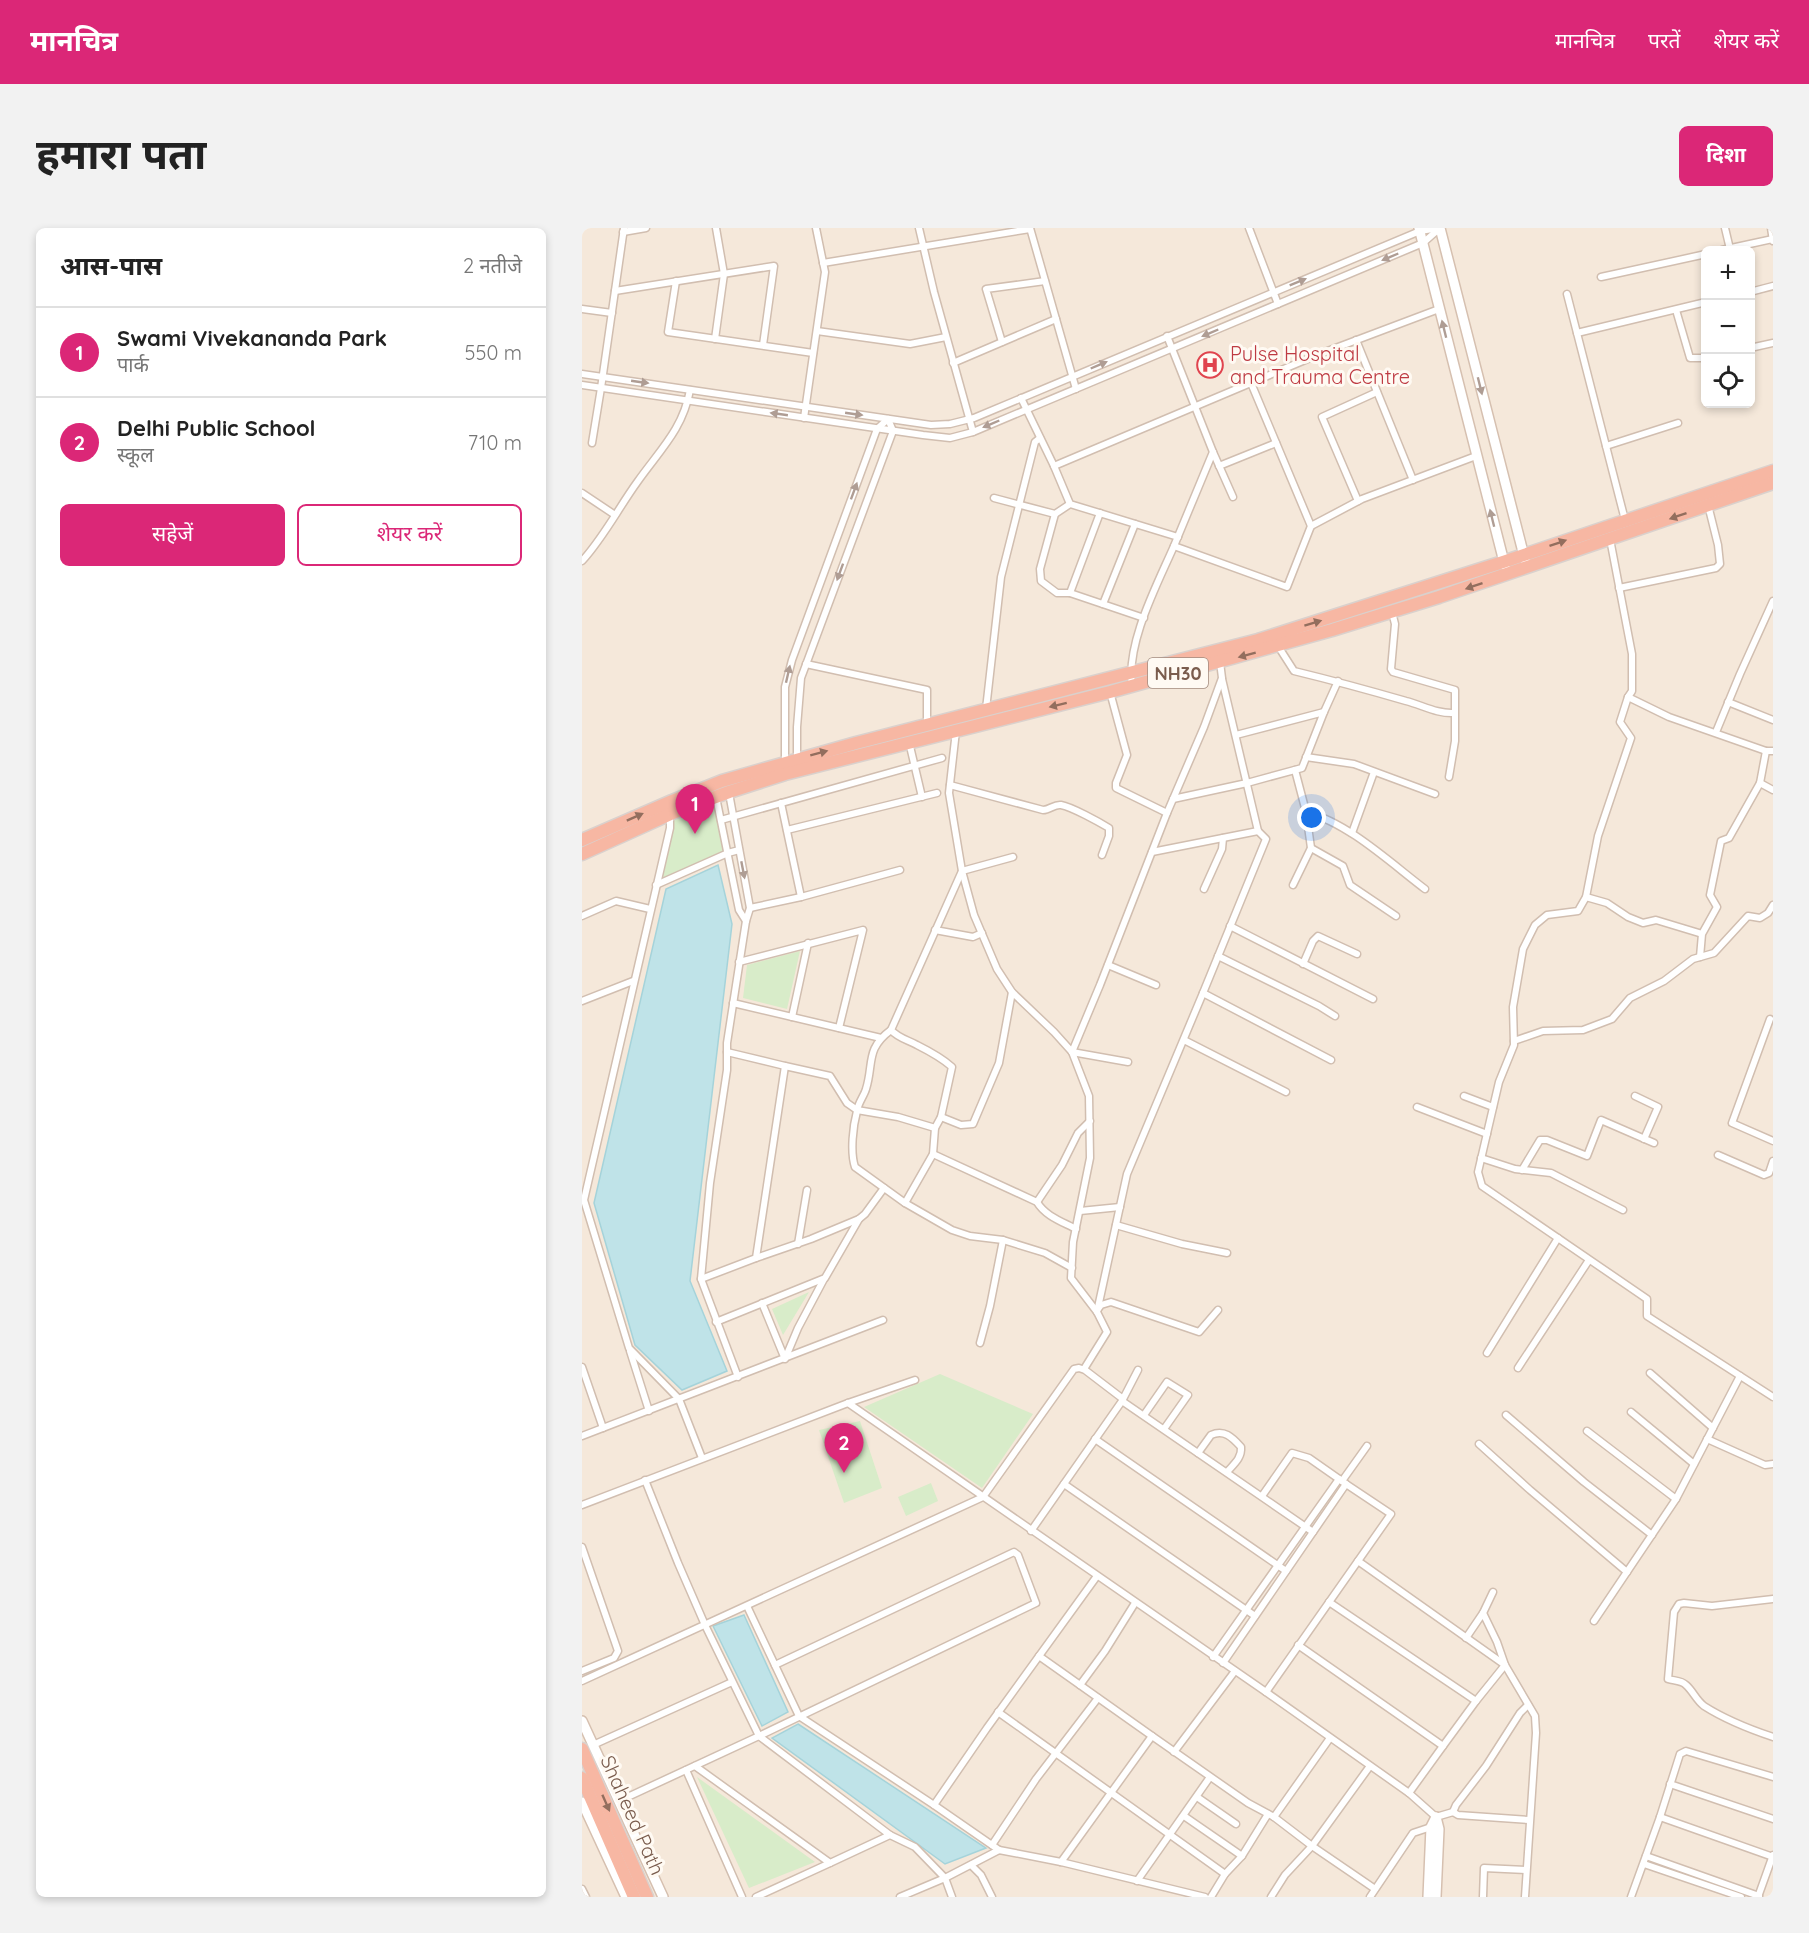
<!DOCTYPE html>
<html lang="hi">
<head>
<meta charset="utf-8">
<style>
	body { margin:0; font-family:Quicksand,"Noto Sans Devanagari",sans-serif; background:#f2f2f2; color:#222 }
	.controls { position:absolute; right:18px; top:18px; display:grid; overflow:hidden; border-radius:9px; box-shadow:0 3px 9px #0003 }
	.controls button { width:54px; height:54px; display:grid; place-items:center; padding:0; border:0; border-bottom:2px solid #e0e0e0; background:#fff; color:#222; font:30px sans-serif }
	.you { position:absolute; left:730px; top:590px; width:21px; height:21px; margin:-15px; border:4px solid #fff; border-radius:50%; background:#1a73e8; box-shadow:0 0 0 9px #1a73e833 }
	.badge { display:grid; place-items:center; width:39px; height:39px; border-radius:50%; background:#db2777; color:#fff; font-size:20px; font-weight:700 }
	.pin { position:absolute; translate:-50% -50px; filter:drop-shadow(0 2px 3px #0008) }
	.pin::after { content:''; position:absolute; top:32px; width:21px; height:18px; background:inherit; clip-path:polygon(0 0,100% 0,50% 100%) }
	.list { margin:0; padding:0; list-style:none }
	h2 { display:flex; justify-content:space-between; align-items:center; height:78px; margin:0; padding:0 24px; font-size:26px }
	h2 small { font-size:20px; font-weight:400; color:#767676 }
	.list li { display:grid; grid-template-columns:39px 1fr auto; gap:18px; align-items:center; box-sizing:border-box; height:90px; padding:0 24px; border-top:2px solid #e0e0e0 }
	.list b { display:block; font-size:22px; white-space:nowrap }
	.list p { margin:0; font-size:20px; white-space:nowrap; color:#767676 }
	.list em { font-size:20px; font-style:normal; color:#767676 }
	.actions { display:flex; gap:12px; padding:18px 24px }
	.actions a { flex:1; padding:14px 0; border:2px solid #db2777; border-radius:9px; text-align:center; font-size:21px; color:#db2777 }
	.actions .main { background:#db2777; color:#fff }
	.icon { flex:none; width:33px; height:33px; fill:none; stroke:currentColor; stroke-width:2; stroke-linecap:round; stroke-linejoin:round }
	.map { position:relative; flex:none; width:1191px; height:1669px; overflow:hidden; border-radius:9px }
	header { display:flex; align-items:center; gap:36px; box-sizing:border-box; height:84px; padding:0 30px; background:#db2777; color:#fff }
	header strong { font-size:28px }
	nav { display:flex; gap:33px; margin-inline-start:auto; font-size:21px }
	.intro { display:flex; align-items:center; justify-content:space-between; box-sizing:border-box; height:144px; padding:0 36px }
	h1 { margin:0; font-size:42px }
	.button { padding:15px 27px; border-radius:9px; background:#db2777; color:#fff; font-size:21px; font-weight:700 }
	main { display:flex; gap:36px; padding:0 36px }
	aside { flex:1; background:#fff; border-radius:9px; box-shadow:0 3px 9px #0003 }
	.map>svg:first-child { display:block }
	.residential { fill:#f5e8da; fill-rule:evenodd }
	.green { fill:#d8ecc9 }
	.water { fill:#bfe3e8; stroke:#a5d3da; stroke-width:1.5 }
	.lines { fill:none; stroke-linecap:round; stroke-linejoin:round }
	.street-casing { stroke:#d1beb0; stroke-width:9 }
	.secondary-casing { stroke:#d6c0b0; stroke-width:12 }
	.highway-casing { stroke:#dad1cd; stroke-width:15 }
	.street { stroke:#fff; stroke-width:6 }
	.secondary { stroke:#fff; stroke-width:9 }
	.highway { stroke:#f7b7a3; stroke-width:12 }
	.oneway { fill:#af9d94 }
	.oneway2 { fill:#936e5e }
	.labels { text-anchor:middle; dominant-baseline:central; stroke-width:6; stroke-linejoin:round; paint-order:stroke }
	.shield { fill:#fffaf3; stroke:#a28b7f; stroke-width:1.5 }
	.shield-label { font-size:18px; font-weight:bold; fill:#7a5c4d }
	.health-label { font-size:20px; fill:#be3a42; stroke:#fffaf3; text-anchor:start }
	.street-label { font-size:20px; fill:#7a5c4d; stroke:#fffaf3 }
</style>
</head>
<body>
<header>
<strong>मानचित्र</strong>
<nav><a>मानचित्र</a><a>परतें</a><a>शेयर करें</a></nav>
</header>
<div class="intro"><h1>हमारा पता</h1><a class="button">दिशा</a></div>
<main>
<aside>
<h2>आस-पास<small>2 नतीजे</small></h2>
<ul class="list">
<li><span class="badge">1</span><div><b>Swami Vivekananda Park</b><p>पार्क</p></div><em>550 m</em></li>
<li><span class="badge">2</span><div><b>Delhi Public School</b><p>स्कूल</p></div><em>710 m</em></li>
</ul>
<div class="actions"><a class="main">सहेजें</a><a>शेयर करें</a></div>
</aside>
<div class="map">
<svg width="1191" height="1669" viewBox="0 0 1191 1669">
	<rect width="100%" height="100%" fill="#fdf6ec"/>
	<path class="residential" d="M 0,0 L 1191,0 L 1191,1669 L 0,1669 ZM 1124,22 L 1168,22 L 1168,176 L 1124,176 Z"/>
	<g class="green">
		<path d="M 131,573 L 141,623 L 79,652 L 91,589 Z"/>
		<path d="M 218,723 L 205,781 L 161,770 L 165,737 Z"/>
		<path d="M 227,1064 L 201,1107 L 190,1081 Z"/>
		<path d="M 358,1146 L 451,1186 L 400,1260 L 282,1179 Z"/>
		<path d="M 278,1193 L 300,1260 L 262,1275 L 237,1202 Z"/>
		<path d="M 349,1255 L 356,1273 L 324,1288 L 316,1269 Z"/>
		<path d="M 115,1549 L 233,1634 L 167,1660 Z"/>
	</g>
	<g class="water">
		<path d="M 136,637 L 150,696 L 108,1053 L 145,1143 L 100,1162 L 53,1117 L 12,975 L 84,661 Z"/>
		<path d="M 162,1387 L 206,1484 L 180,1498 L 131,1398 Z"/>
		<path d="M 216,1496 L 404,1620 L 363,1636 L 190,1510 Z"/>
	</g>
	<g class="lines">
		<g class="street-casing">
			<g id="street">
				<path d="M 337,0 L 352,64 L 391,204"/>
				<path d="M 448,0 L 494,161"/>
				<path d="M 667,0 L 696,76"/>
				<path d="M 1143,0 L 1148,21"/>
				<path d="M 1189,0 L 1191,13"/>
				<path d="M 41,4 L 64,0"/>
				<path d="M 1140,22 L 1191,11"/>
				<path d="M 241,35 L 448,1"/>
				<path d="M 1019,49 L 1124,26"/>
				<path d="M 94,53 L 86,104 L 231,125"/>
				<path d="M 33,63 L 192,38 L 181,117"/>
				<path d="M 1168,64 L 1191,58"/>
				<path d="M 985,66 L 1043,292"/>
				<path d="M 0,81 L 30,85"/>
				<path d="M 1094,82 L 1108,130 L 1124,130"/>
				<path d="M 235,103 L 328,116 L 364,109"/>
				<path d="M 995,105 L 1124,74"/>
				<path d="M 585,108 L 631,224 L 651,269"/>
				<path d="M 133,111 L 142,46 L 134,0"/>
				<path d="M 774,112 L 831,252"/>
				<path d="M 420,114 L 404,61 L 463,53"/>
				<path d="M 1168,120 L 1191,115"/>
				<path d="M 371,135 L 474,91"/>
				<path d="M 0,146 L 349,197 L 368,196 L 392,190 L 838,3 L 857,0"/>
				<path d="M 0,157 L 341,207 L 368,210 L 391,204 L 841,15 L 858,0"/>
				<path d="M 439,170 L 472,238 L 488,276 L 596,309"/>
				<path d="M 222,190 L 243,44 L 234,0"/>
				<path d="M 10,215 L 19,160 L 42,0"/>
				<path d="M 1024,218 L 1096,195"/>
				<path d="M 472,238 L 735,127 L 857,81"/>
				<path d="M 637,238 L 694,215"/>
				<path d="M 0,265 L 33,287"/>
				<path d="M 412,270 L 473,286 L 488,276"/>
				<path d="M 776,273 L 740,189 L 795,164"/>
				<path d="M 473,286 L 458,341 L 459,353 L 475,365 L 488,365 L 562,390"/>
				<path d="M 729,298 L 780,271 L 894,228"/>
				<path d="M 1028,311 L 1050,426 L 1050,463 L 1046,469 L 1038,494 L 1049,510 L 1016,608 L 1004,669 L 996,683 L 965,687 L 953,697 L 941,721 L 931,779 L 932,817 L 917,854 L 896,944 L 900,958 L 1065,1071 L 1065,1088 L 1191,1169"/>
				<path d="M 592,318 L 705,359 L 729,298 L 669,155"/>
				<path d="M 0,333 C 22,309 37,279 56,253 C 78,222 101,201 108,162"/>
				<path d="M 1037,360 L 1134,340 L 1138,336 L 1136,317 L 1126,277"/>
				<path d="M 488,365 L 518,285"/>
				<path d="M 521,376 L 553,296"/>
				<path d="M 810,384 L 813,396 L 809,441 L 811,444 L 873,462 L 873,513 L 867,549"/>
				<path d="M 696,418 L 712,443 C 749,452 786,462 824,473 C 840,477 855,486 872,485"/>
				<path d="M 224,436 L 345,462 L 345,497"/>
				<path d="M 550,458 C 544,415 575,357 592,318 C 605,287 618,255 631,224"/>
				<path d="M 528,464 L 545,527 L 534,555 L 534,560 L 585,585"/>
				<path d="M 1046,469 L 1087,489 L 1184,523 L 1191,523"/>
				<path d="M 1146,474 L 1191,492"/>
				<path d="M 404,481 L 419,349 L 453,214 L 458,210"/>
				<path d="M 742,484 L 756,453"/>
				<path d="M 374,503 L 367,565 L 380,643 L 392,687 L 415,741 L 430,764 L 472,804 L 490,824 L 507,868 L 508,930 L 491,1014 L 489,1050 L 515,1084 L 525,1104 L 502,1141"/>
				<path d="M 1134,504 L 1158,446 L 1191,373"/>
				<path d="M 327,514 L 340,569"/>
				<path d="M 724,529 L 772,536 L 853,566"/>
				<path d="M 203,536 L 203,459 L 210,432 L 295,201 L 306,191 L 311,203 L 219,450 L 215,499 L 215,532"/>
				<path d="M 1178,555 L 1191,562"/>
				<path d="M 368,557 L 461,582 C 468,582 472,576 479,577 C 490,579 517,594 527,600 L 527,608 L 520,627"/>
				<path d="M 147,565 L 168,680 L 164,693 L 145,815 L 145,842 L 128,955 L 119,1051 L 156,1149"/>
				<path d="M 134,569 L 157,682 L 164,693"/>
				<path d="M 591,571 L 665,555 L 720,540 L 742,484 L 654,507"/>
				<path d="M 199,575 L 219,669"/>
				<path d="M 726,585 C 765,594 811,637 843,661"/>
				<path d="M 88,587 L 88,600 L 2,972 L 47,1120 L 97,1171 L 120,1230"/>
				<path d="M 139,592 L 360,530"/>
				<path d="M 205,602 L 355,565"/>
				<path d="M 676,603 L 684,611 L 621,765 L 749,832"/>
				<path d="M 770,605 L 792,544"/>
				<path d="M 729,620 L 761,638 L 768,657 L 814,688"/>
				<path d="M 570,624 L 676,603 L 640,451"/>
				<path d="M 74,657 L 146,625 L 157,622"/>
				<path d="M 711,657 L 729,620 L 725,591 L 726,585 L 723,580 L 713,542"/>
				<path d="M 622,661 L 640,621 L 641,610"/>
				<path d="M 1004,669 L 1025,675 L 1046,689 L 1061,695 L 1074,692 L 1117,705"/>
				<path d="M 168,680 L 219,669 L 318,642"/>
				<path d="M 0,688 L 34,673 L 68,681"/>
				<path d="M 648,698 L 791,771"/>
				<path d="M 353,702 L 391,709 L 400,705"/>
				<path d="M 636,728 L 737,778 L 753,788"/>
				<path d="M 1118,729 L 1120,706 L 1135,679 L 1128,667 L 1139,613 L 1147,610 L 1178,555 L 1184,523"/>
				<path d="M 157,734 L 281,702 L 257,800"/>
				<path d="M 721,736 L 731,713 L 736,708 L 775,726"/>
				<path d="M 526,737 L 574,757"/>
				<path d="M 0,773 L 51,753"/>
				<path d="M 151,775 L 299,810"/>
				<path d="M 210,789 L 226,715"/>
				<path d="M 1188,791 L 1150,895 L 1191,913"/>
				<path d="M 309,802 C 283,821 292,836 284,861 C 282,868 276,875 275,883 C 271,898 268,924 273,939 L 323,975 L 370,1002 L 388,1008 L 421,1012 L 463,1025 L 490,1040"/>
				<path d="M 602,812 L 704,864"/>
				<path d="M 932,813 L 961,803 L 1001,802 L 1030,791 L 1048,770 L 1082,753 L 1111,731 L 1132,725 L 1166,688 L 1178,690 L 1186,685 L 1191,677"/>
				<path d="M 145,824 L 203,838"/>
				<path d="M 490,824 L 518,757 L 585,585 L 622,499 L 640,450 L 638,434"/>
				<path d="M 490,824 L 546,834"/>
				<path d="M 882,868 L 911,879"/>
				<path d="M 1053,868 L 1076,879 L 1062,911"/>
				<path d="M 835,879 L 905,906"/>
				<path d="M 359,889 L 379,897 L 391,896 L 417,835 L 430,764"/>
				<path d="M 351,926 L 455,974 C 463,988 481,994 494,1001"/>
				<path d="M 1136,927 L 1182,947 L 1187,945 L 1191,933"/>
				<path d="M 899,930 L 933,941 L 969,945 L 1041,982"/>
				<path d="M 940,942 L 958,912 L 965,912 L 1005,928 L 1019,892 L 1072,915"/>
				<path d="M 455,974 L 480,937 L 496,905 L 508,893"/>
				<path d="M 323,975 L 351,926 L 353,900 L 359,889 L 370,839 C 360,830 347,823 335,817 C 326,812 316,810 309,802 L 380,643 L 431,629"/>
				<path d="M 498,983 L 538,979"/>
				<path d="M 534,997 L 600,1016 L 645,1025"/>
				<path d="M 216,1016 L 225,962"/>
				<path d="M 174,1030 L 229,1011 L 277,991 L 283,986 L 302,960"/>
				<path d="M 119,1051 L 174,1030 L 203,838 L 248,848 L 265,875 L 275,882 L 316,889 L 353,900"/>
				<path d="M 180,1075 L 203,1131 L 216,1100 L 242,1051"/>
				<path d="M 516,1081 L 519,1077 L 529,1074 L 617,1104 L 636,1082"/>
				<path d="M 515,1084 L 545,946 L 621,765"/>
				<path d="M 134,1094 L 243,1050 L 277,991"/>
				<path d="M 398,1115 L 408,1078 L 421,1012"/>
				<path d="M 48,1123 L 67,1183"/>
				<path d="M 905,1125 L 976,1010"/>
				<path d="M 0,1139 L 21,1200"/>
				<path d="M 936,1140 L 1007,1032"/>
				<path d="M 1068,1145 L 1131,1200"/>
				<path d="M 541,1171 L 556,1142"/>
				<path d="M 266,1175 L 684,1464 L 827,1565 L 854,1589 L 871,1584 L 876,1587 L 947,1592"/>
				<path d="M 1049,1184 L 1112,1236"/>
				<path d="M 562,1187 L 585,1154 L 606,1167 L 582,1201"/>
				<path d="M 924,1187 L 1002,1254 L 1070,1307"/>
				<path d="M 1005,1203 L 1094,1271"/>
				<path d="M 0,1208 L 301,1092"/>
				<path d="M 513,1211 L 704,1343"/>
				<path d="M 1125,1211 L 1183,1237 L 1191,1236"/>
				<path d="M 897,1216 L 948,1262 L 1045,1344"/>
				<path d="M 616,1225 L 629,1207 C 642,1201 650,1209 659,1219 C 660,1230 652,1236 645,1244"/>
				<path d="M 63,1252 L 96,1335 L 123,1397 L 177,1508 L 308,1607 L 248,1635 L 113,1538"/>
				<path d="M 760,1253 L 785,1218"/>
				<path d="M 482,1256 L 673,1388"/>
				<path d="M 680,1268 L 710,1225 L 727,1230 L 757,1251"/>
				<path d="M 0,1277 L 266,1175 L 333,1152"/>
				<path d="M 449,1303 L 540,1173 L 731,1304"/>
				<path d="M 0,1319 L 36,1423 L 32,1430 L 0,1443"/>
				<path d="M 776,1333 L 923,1437 L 894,1473"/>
				<path d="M 1191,1371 L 1130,1378 L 1102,1375 L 1097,1376 L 1092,1384 L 1086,1451 C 1092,1453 1099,1452 1104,1457 C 1111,1463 1114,1472 1122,1478 C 1144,1492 1167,1501 1191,1509"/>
				<path d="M 747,1374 L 894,1473 L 861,1518"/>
				<path d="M 165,1378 L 217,1488 L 352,1577 L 417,1622"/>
				<path d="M 901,1385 L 911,1364"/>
				<path d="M 1012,1393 L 1094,1271 L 1158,1148"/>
				<path d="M 884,1410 L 901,1385 L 915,1414 L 923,1437 L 953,1488 L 954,1505 L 943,1669"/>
				<path d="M 716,1417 L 861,1518 L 827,1565"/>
				<path d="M 457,1428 L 570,1508 L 479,1634"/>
				<path d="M 631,1429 L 757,1251 L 764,1256"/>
				<path d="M 641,1435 L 764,1256 L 809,1286 L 684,1464"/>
				<path d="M 0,1453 L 401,1269 L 492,1141 L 497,1140 L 503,1142 L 541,1171 L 540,1173"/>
				<path d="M 498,1457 L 523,1423 L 553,1375"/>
				<path d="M 416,1484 L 643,1646"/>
				<path d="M 570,1508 L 666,1575 L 692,1589 L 748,1510"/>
				<path d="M 11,1517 L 150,1454"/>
				<path d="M 592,1524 L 653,1443"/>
				<path d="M 104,1542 L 160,1669"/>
				<path d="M 1088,1556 L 1191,1591"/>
				<path d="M 615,1569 L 654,1596"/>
				<path d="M 37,1573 L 177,1508 L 454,1375 L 436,1327 L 432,1324 L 193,1437"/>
				<path d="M 352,1577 L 405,1500 L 515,1348"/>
				<path d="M 871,1584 L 874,1577 L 904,1538 L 938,1485 L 946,1477"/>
				<path d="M 602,1588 L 660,1628"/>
				<path d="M 692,1589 L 730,1618 L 793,1661"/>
				<path d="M 1078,1589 L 1191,1629"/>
				<path d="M 308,1607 L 333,1619 L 363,1650 L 370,1669"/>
				<path d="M 410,1617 L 454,1551 L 516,1470"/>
				<path d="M 1064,1628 L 1177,1668"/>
				<path d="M 1062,1636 L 1159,1669"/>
				<path d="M 389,1637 L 399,1647 L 410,1669"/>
				<path d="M 555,1653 L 628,1549"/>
				<path d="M 0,1661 L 4,1669"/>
				<path d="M 174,1669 L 248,1635"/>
				<path d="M 318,1669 L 363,1650 L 417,1622 L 479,1634 L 623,1669"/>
				<path d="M 629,1669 L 643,1646 L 660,1628 L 686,1586"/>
				<path d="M 689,1669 L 703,1647 L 730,1618 L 788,1538"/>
				<path d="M 788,1669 L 831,1605 L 849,1599"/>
				<path d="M 901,1669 L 902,1640 L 944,1642"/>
				<path d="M 1049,1669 L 1078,1589 L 1098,1526 L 1104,1523 L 1191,1549"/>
				<path d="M 1176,1669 L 1191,1627"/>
			</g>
		</g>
		<g class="secondary-casing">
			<g id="secondary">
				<path d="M 837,0 L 923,338"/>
				<path d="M 858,0 L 943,332"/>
				<path d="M 0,1493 L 81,1669"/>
				<path d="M 0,1574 L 44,1669"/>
				<path d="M 846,1669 L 849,1599 L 854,1589"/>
				<path d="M 854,1669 L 857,1601 L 854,1589"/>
			</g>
		</g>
		<g class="highway-casing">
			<g id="highway">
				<path d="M 0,612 L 90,573 L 140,553 L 274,515 L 676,412 L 921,334 L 1191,243"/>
				<path d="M 0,626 L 93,584 L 147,564 L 203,546 L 528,464 L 750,402 L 857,369 L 1191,255"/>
				<path d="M 0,1521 L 65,1669"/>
				<path d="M 0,1550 L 52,1669"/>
			</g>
		</g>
		<use href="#street" class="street"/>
		<use href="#secondary" class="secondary"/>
		<use href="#highway" class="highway"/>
	</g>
	<defs><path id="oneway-solid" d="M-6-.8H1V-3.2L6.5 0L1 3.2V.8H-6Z" transform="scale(1.5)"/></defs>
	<g class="oneway">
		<use href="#oneway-solid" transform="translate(808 29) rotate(157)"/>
		<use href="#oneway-solid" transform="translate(716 54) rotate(-22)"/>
		<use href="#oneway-solid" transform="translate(862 101) rotate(-104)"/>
		<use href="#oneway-solid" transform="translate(628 105) rotate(157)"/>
		<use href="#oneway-solid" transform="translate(517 137) rotate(-23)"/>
		<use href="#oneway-solid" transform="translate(58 154) rotate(8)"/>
		<use href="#oneway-solid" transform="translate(898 158) rotate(76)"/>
		<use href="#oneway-solid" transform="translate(197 186) rotate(-172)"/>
		<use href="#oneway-solid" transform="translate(272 186) rotate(8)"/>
		<use href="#oneway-solid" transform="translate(409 196) rotate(157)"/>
		<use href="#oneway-solid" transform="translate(272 263) rotate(-70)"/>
		<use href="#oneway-solid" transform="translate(910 290) rotate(-104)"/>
		<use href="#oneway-solid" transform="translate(258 344) rotate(110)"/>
		<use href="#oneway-solid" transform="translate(206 446) rotate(-77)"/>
		<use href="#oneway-solid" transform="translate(161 642) rotate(79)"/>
	</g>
	<g class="oneway2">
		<use href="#oneway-solid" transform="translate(1096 288) rotate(161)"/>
		<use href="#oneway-solid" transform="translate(976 315) rotate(-19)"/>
		<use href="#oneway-solid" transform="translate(892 358) rotate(161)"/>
		<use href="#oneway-solid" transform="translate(731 395) rotate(-17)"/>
		<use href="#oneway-solid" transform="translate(665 427) rotate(165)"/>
		<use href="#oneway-solid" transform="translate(476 477) rotate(166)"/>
		<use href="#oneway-solid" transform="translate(237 525) rotate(-15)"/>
		<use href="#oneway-solid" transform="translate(53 589) rotate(-24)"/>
		<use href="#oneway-solid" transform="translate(24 1575) rotate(66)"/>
	</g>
	<defs>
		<g id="hospital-ring" transform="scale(1.35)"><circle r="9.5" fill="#fffaf3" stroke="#e0444e" stroke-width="1.5"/><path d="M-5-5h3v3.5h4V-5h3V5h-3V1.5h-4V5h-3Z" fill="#e0444e"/></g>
	</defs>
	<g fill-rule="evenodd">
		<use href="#hospital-ring" x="628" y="137"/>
	</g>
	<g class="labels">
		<rect class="shield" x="566" y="430" width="60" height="30" rx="4.5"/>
		<g class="shield-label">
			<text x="596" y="445">NH30</text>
		</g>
		<g class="health-label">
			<text x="648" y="125">Pulse Hospital<tspan x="648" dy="23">and Trauma Centre</tspan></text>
		</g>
		<g class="street-label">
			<text transform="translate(51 1587) rotate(66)">Shaheed Path</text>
		</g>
	</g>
</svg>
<div class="controls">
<button>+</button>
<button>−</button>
<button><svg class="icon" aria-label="locate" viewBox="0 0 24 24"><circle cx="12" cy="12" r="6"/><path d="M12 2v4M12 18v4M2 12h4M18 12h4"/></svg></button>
</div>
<div class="you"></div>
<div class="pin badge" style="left:113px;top:606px">1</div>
<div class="pin badge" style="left:262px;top:1245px">2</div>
</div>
</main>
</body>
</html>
